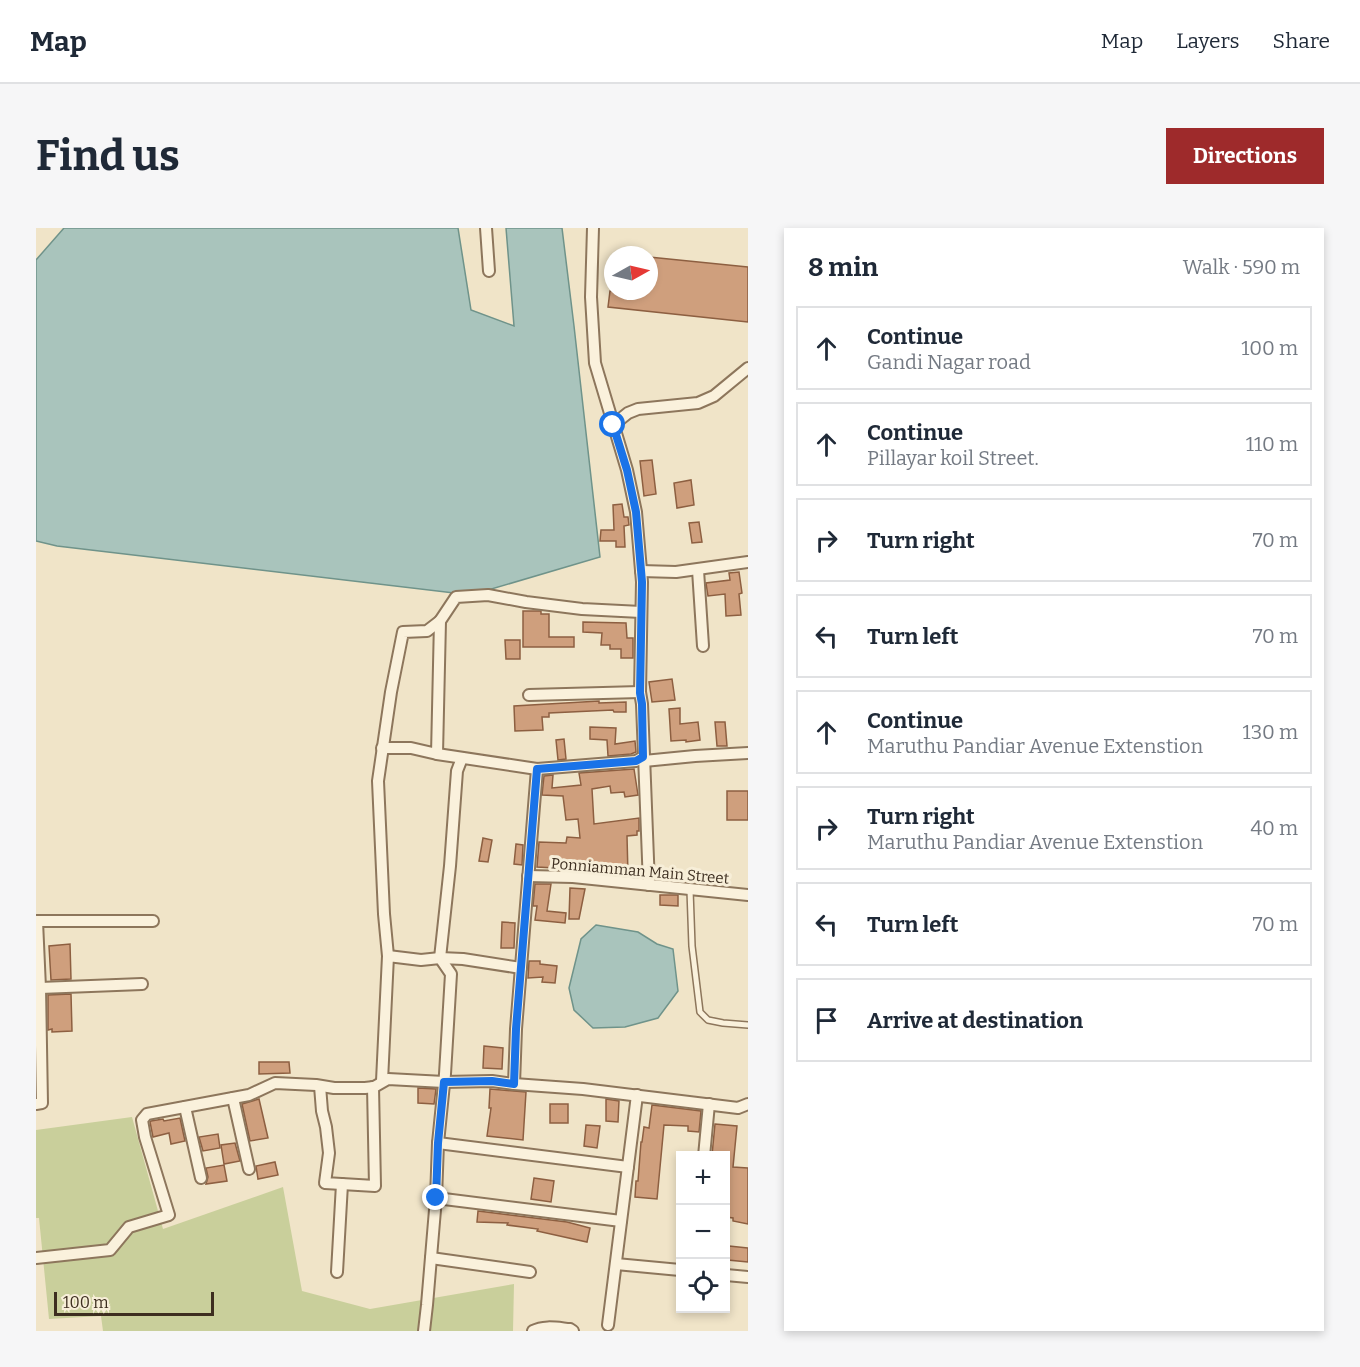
<!DOCTYPE html>
<html lang="en">
<head>
<meta charset="utf-8">
<style>
	body { margin:0; font-family:Bitter,serif; background:#f6f6f7; color:#1f2937 }
	.controls { position:absolute; right:18px; bottom:18px; display:grid; overflow:hidden; border-radius:0px; box-shadow:0 3px 9px #0003 }
	.controls button { width:54px; height:54px; display:grid; place-items:center; padding:0; border:0; border-bottom:2px solid #e0e1e3; background:#fff; color:#1f2937; font:30px sans-serif }
	.compass { position:absolute; left:568px; top:18px; width:54px; height:54px; border-radius:50%; background:#fff; box-shadow:0 3px 9px #0003; rotate:82deg }
	.scale { position:absolute; left:18px; bottom:15px; width:160px; box-sizing:border-box; padding-left:6px; border:3px solid #3d2e20; border-top:0; font-size:16px; line-height:21px; white-space:nowrap; color:#3d2e20; -webkit-text-stroke:4px #f7eed8; paint-order:stroke }
	.stop { position:absolute; width:18px; height:18px; margin:-14px; border:4px solid #1a73e8; border-radius:50%; background:#fff }
	.stop.end { background:#1a73e8; border-color:#fff; box-shadow:0 2px 6px #0008 }
	.list { margin:0; padding:0; list-style:none }
	h2 { display:flex; justify-content:space-between; align-items:center; height:78px; margin:0; padding:0 24px; font-size:26px }
	h2 small { font-size:20px; font-weight:400; color:#747a83 }
	.list li { display:grid; grid-template-columns:39px 1fr auto; gap:18px; align-items:center; box-sizing:border-box; height:84px; margin:0 12px 12px; padding:0 12px; border:2px solid #e0e1e3; border-radius:0px }
	.list b { display:block; font-size:22px; white-space:nowrap }
	.list p { margin:0; font-size:20px; white-space:nowrap; color:#747a83 }
	.list em { font-size:20px; font-style:normal; color:#747a83 }
	.icon { flex:none; width:33px; height:33px; fill:none; stroke:currentColor; stroke-width:2; stroke-linecap:round; stroke-linejoin:round }
	.map { position:relative; flex:none; width:712px; height:1103px; overflow:hidden; border-radius:0px }
	header { display:flex; align-items:center; gap:36px; box-sizing:border-box; height:84px; padding:0 30px; background:#fff; border-bottom:2px solid #e0e1e3 }
	header strong { font-size:28px }
	nav { display:flex; gap:33px; margin-inline-start:auto; font-size:21px }
	.intro { display:flex; align-items:center; justify-content:space-between; box-sizing:border-box; height:144px; padding:0 36px }
	h1 { margin:0; font-size:42px }
	.button { padding:15px 27px; border-radius:0px; background:#9e2a2b; color:#fff; font-size:21px; font-weight:700 }
	main { display:flex; gap:36px; padding:0 36px }
	aside { flex:1; background:#fff; border-radius:0px; box-shadow:0 3px 9px #0003 }
	.map>svg:first-child { display:block }
	.green { fill:#c9cf9b }
	.water { fill:#a9c4bc; stroke:#6f938a; stroke-width:1.5 }
	.building { fill:#cf9f7d; stroke:#8d5f41; stroke-width:1.5 }
	.lines { fill:none; stroke-linecap:round; stroke-linejoin:round }
	.lane-casing { stroke:#8d765c; stroke-width:8 }
	.street-casing { stroke:#8d765c; stroke-width:14 }
	.lane { stroke:#faf1dc; stroke-width:5 }
	.street { stroke:#faf1dc; stroke-width:10 }
	.route { stroke:#1a73e8; stroke-width:8 }
	.labels { text-anchor:middle; dominant-baseline:central; stroke-width:6; stroke-linejoin:round; paint-order:stroke }
	.street-label { font-size:15px; fill:#3d2e20; stroke:#f7eed8 }
</style>
</head>
<body>
<header>
<strong>Map</strong>
<nav><a>Map</a><a>Layers</a><a>Share</a></nav>
</header>
<div class="intro"><h1>Find us</h1><a class="button">Directions</a></div>
<main>
<div class="map">
<svg width="712" height="1103" viewBox="0 0 712 1103">
	<rect width="100%" height="100%" fill="#f0e4c8"/>
	<path class="green" d="M 96,889 L 127,1001 L 247,959 L 266,1063 L 334,1081 L 478,1056 L 477,1103 L 67,1103 L 65,1088 L 13,1091 L 3,990 L 0,990 L 0,902 Z"/>
	<g class="water">
		<path d="M 28,0 L 422,0 L 435,82 L 478,98 L 470,0 L 526,0 L 538,98 L 564,329 L 435,367 L 21,318 L 0,313 L 0,32 Z"/>
		<path d="M 560,697 L 602,704 L 621,716 L 637,721 L 642,763 L 622,790 L 589,799 L 557,800 L 538,782 L 533,760 L 545,711 Z"/>
	</g>
	<g class="building">
		<path d="M 613,29 L 712,39 L 712,94 L 572,79 L 574,63 L 613,63 Z"/>
		<path d="M 616,232 L 620,266 L 608,268 L 604,233 Z"/>
		<path d="M 655,252 L 658,277 L 641,280 L 638,255 Z"/>
		<path d="M 586,276 L 588,289 L 592,289 L 593,297 L 588,298 L 589,319 L 580,319 L 580,313 L 564,313 L 565,302 L 578,302 L 577,277 Z"/>
		<path d="M 663,294 L 666,314 L 656,315 L 653,295 Z"/>
		<path d="M 703,344 L 706,365 L 703,366 L 705,387 L 690,388 L 689,366 L 672,368 L 670,355 L 694,352 L 693,345 Z"/>
		<path d="M 487,383 L 505,383 L 505,386 L 513,386 L 513,409 L 538,409 L 538,419 L 487,419 Z"/>
		<path d="M 547,394 L 590,395 L 591,410 L 597,410 L 597,430 L 585,430 L 585,421 L 574,421 L 574,417 L 565,417 L 566,405 L 547,404 Z"/>
		<path d="M 469,412 L 484,412 L 484,431 L 470,431 Z"/>
		<path d="M 636,451 L 639,472 L 616,474 L 613,454 Z"/>
		<path d="M 563,473 L 563,475 L 590,474 L 590,484 L 578,484 L 577,482 L 513,485 L 513,489 L 506,489 L 507,502 L 479,503 L 478,478 Z"/>
		<path d="M 644,480 L 644,496 L 662,494 L 664,512 L 650,514 L 650,512 L 635,513 L 633,481 Z"/>
		<path d="M 679,494 L 689,494 L 691,518 L 681,518 Z"/>
		<path d="M 554,499 L 580,500 L 579,516 L 599,513 L 600,524 L 595,526 L 572,528 L 571,512 L 554,511 Z"/>
		<path d="M 528,511 L 530,531 L 522,532 L 520,512 Z"/>
		<path d="M 598,541 L 602,567 L 589,569 L 588,564 L 575,565 L 574,558 L 556,561 L 558,596 L 603,590 L 603,603 L 601,603 L 601,607 L 591,608 L 592,647 L 577,646 L 577,637 L 557,637 L 556,642 L 501,639 L 503,614 L 530,615 L 531,609 L 544,610 L 542,591 L 530,592 L 527,568 L 506,567 L 508,548 L 517,547 L 516,560 L 545,557 L 543,545 Z"/>
		<rect x="691" y="563" width="21" height="29"/>
		<path d="M 447,610 L 456,612 L 452,634 L 443,633 Z"/>
		<path d="M 480,616 L 487,617 L 486,637 L 478,636 Z"/>
		<path d="M 499,656 L 515,656 L 511,683 L 530,685 L 529,695 L 499,692 L 501,678 L 497,678 Z"/>
		<path d="M 534,660 L 549,661 L 543,691 L 533,691 Z"/>
		<path d="M 624,667 L 642,667 L 642,678 L 624,677 Z"/>
		<path d="M 466,694 L 479,695 L 478,720 L 465,720 Z"/>
		<path d="M 34,716 L 35,751 L 15,752 L 13,718 Z"/>
		<path d="M 493,733 L 504,733 L 504,736 L 521,738 L 519,755 L 506,754 L 507,749 L 492,750 Z"/>
		<path d="M 35,766 L 36,803 L 16,804 L 16,801 L 12,802 L 12,767 Z"/>
		<path d="M 448,818 L 467,820 L 466,841 L 447,840 Z"/>
		<path d="M 223,834 L 253,834 L 254,845 L 223,846 Z"/>
		<path d="M 382,860 L 400,861 L 398,876 L 382,875 Z"/>
		<path d="M 454,861 L 490,864 L 487,912 L 451,908 L 455,880 L 453,880 Z"/>
		<path d="M 223,871 L 232,910 L 214,913 L 206,876 Z"/>
		<path d="M 570,871 L 583,873 L 582,894 L 570,893 Z"/>
		<rect x="514" y="876" width="18" height="19"/>
		<path d="M 616,877 L 665,883 L 663,904 L 652,903 L 652,898 L 628,897 L 621,971 L 599,969 L 600,953 L 602,953 L 605,914 L 606,914 L 608,899 L 613,900 Z"/>
		<path d="M 144,890 L 149,913 L 135,916 L 133,905 L 117,909 L 114,894 L 115,893 L 127,891 L 128,893 Z"/>
		<path d="M 679,896 L 701,898 L 697,939 L 712,940 L 712,996 L 697,993 L 697,990 L 690,989 L 690,927 L 676,927 Z"/>
		<path d="M 550,897 L 564,898 L 561,920 L 548,918 Z"/>
		<path d="M 182,906 L 184,920 L 167,923 L 163,909 Z"/>
		<path d="M 199,915 L 204,933 L 188,936 L 185,917 Z"/>
		<path d="M 239,934 L 242,947 L 222,951 L 220,938 Z"/>
		<path d="M 188,937 L 191,953 L 170,956 L 172,949 L 170,940 Z"/>
		<path d="M 498,950 L 518,953 L 515,974 L 495,971 Z"/>
		<path d="M 442,983 L 531,994 L 554,1000 L 551,1014 L 501,1003 L 502,1001 L 471,997 L 472,995 L 441,994 Z"/>
		<path d="M 693,1018 L 712,1020 L 712,1034 L 692,1032 Z"/>
	</g>
	<g class="lines">
		<g class="lane-casing">
			<path id="lane" d="M 654,662 L 656,718 L 664,784 L 672,792 L 687,795 L 712,797"/>
		</g>
		<g class="street-casing">
			<g id="street">
				<path d="M 450,0 L 453,43"/>
				<path d="M 557,0 L 555,69 L 559,135 L 591,242 L 600,284 L 606,354 L 604,464 L 606,476 L 613,657"/>
				<path d="M 577,197 L 592,185 L 602,181 L 662,175 L 678,168 L 712,140"/>
				<path d="M 662,342 L 667,418"/>
				<path d="M 605,343 L 640,344 L 712,334"/>
				<path d="M 493,467 L 604,464"/>
				<path d="M 346,520 L 375,520 L 401,526 L 404,393 L 420,369 L 452,367 L 490,374 L 546,381 L 605,384"/>
				<path d="M 401,526 L 501,541 L 600,533 L 607,529"/>
				<path d="M 608,533 L 659,528 L 712,525"/>
				<path d="M 492,648 L 537,649 L 712,667"/>
				<path d="M 0,693 L 117,693"/>
				<path d="M 352,728 L 348,686 L 342,553 L 355,464 L 367,404 L 391,403 L 404,393"/>
				<path d="M 4,760 L 106,756"/>
				<path d="M 346,853 L 352,728 L 385,732 L 404,730 L 427,731 L 485,740"/>
				<path d="M 478,856 L 547,861 L 702,880 L 712,876"/>
				<path d="M 284,858 L 286,883 L 290,899 L 293,925 L 289,955 L 339,958 L 337,859"/>
				<path d="M 197,870 L 213,941"/>
				<path d="M 0,876 L 6,875 L 4,760 L 1,693"/>
				<path d="M 149,879 L 165,950"/>
				<path d="M 402,915 L 592,939"/>
				<path d="M 668,928 L 673,876"/>
				<path d="M 400,970 L 585,993"/>
				<path d="M 0,1030 L 74,1022 L 93,999 L 133,987 L 109,909 L 106,892 L 111,886 L 213,867 L 239,855 L 280,857 L 298,860 L 329,860 L 338,859 L 352,851 L 408,854 L 456,853 L 478,856 L 480,801 L 501,541"/>
				<path d="M 395,1030 L 494,1044"/>
				<path d="M 580,1036 L 644,1042"/>
				<path d="M 301,1044 L 306,956"/>
				<path d="M 690,1047 L 712,1049"/>
				<path d="M 572,1097 L 601,867"/>
				<path d="M 388,1103 L 391,1077 L 400,970 L 402,915 L 409,846 L 415,746 L 404,730 L 414,638 L 421,543 L 426,530"/>
				<path d="M 497,1103 C 508,1097 522,1100 534,1101 L 537,1103"/>
			</g>
		</g>
		<use href="#lane" class="lane"/>
		<use href="#street" class="street"/>
	</g>
	<g class="lines">
		<path class="route" d="M 400,970 L 402,915 L 408,854 L 456,853 L 478,856 L 480,801 L 501,541 L 600,533 L 607,529 L 606,476 L 604,465 L 606,354 L 600,284 L 591,242 L 577,197"/>
	</g>
	<g class="labels">
		<g class="street-label">
			<text transform="translate(604 643) rotate(5)">Ponniamman Main Street</text>
		</g>
	</g>
</svg>
<div class="controls">
<button>+</button>
<button>−</button>
<button><svg class="icon" aria-label="locate" viewBox="0 0 24 24"><circle cx="12" cy="12" r="6"/><path d="M12 2v4M12 18v4M2 12h4M18 12h4"/></svg></button>
</div>
<svg class="compass" viewBox="-18 -18 36 36"><path d="M0-13l5 13h-10z" fill="#e53935"/><path d="M0 13l5-13h-10z" fill="#747a83"/></svg>
<div class="scale">100 m</div>
<div class="stop" style="left:577px;top:197px"></div>
<div class="stop end" style="left:400px;top:970px"></div>
</div>
<aside>
<h2>8 min<small>Walk · 590 m</small></h2>
<ul class="list">
<li><svg class="icon" aria-label="ahead" viewBox="0 0 24 24"><path d="M12 20V5M6 11l6-6 6 6"/></svg><div><b>Continue</b><p>Gandi Nagar road</p></div><em>100 m</em></li>
<li><svg class="icon" aria-label="ahead" viewBox="0 0 24 24"><path d="M12 20V5M6 11l6-6 6 6"/></svg><div><b>Continue</b><p>Pillayar koil Street.</p></div><em>110 m</em></li>
<li><svg class="icon" aria-label="right" viewBox="0 0 24 24"><path d="M7 20v-9h11M14 6l5 5-5 5"/></svg><div><b>Turn right</b></div><em>70 m</em></li>
<li><svg class="icon" aria-label="left" viewBox="0 0 24 24"><path d="M17 20v-9H6M10 6l-5 5 5 5"/></svg><div><b>Turn left</b></div><em>70 m</em></li>
<li><svg class="icon" aria-label="ahead" viewBox="0 0 24 24"><path d="M12 20V5M6 11l6-6 6 6"/></svg><div><b>Continue</b><p>Maruthu Pandiar Avenue Extenstion</p></div><em>130 m</em></li>
<li><svg class="icon" aria-label="right" viewBox="0 0 24 24"><path d="M7 20v-9h11M14 6l5 5-5 5"/></svg><div><b>Turn right</b><p>Maruthu Pandiar Avenue Extenstion</p></div><em>40 m</em></li>
<li><svg class="icon" aria-label="left" viewBox="0 0 24 24"><path d="M17 20v-9H6M10 6l-5 5 5 5"/></svg><div><b>Turn left</b></div><em>70 m</em></li>
<li><svg class="icon" aria-label="arrive" viewBox="0 0 24 24"><path d="M6 21V4h12l-3 4 3 4H6"/></svg><div><b>Arrive at destination</b></div></li>
</ul>
</aside>
</main>
</body>
</html>
